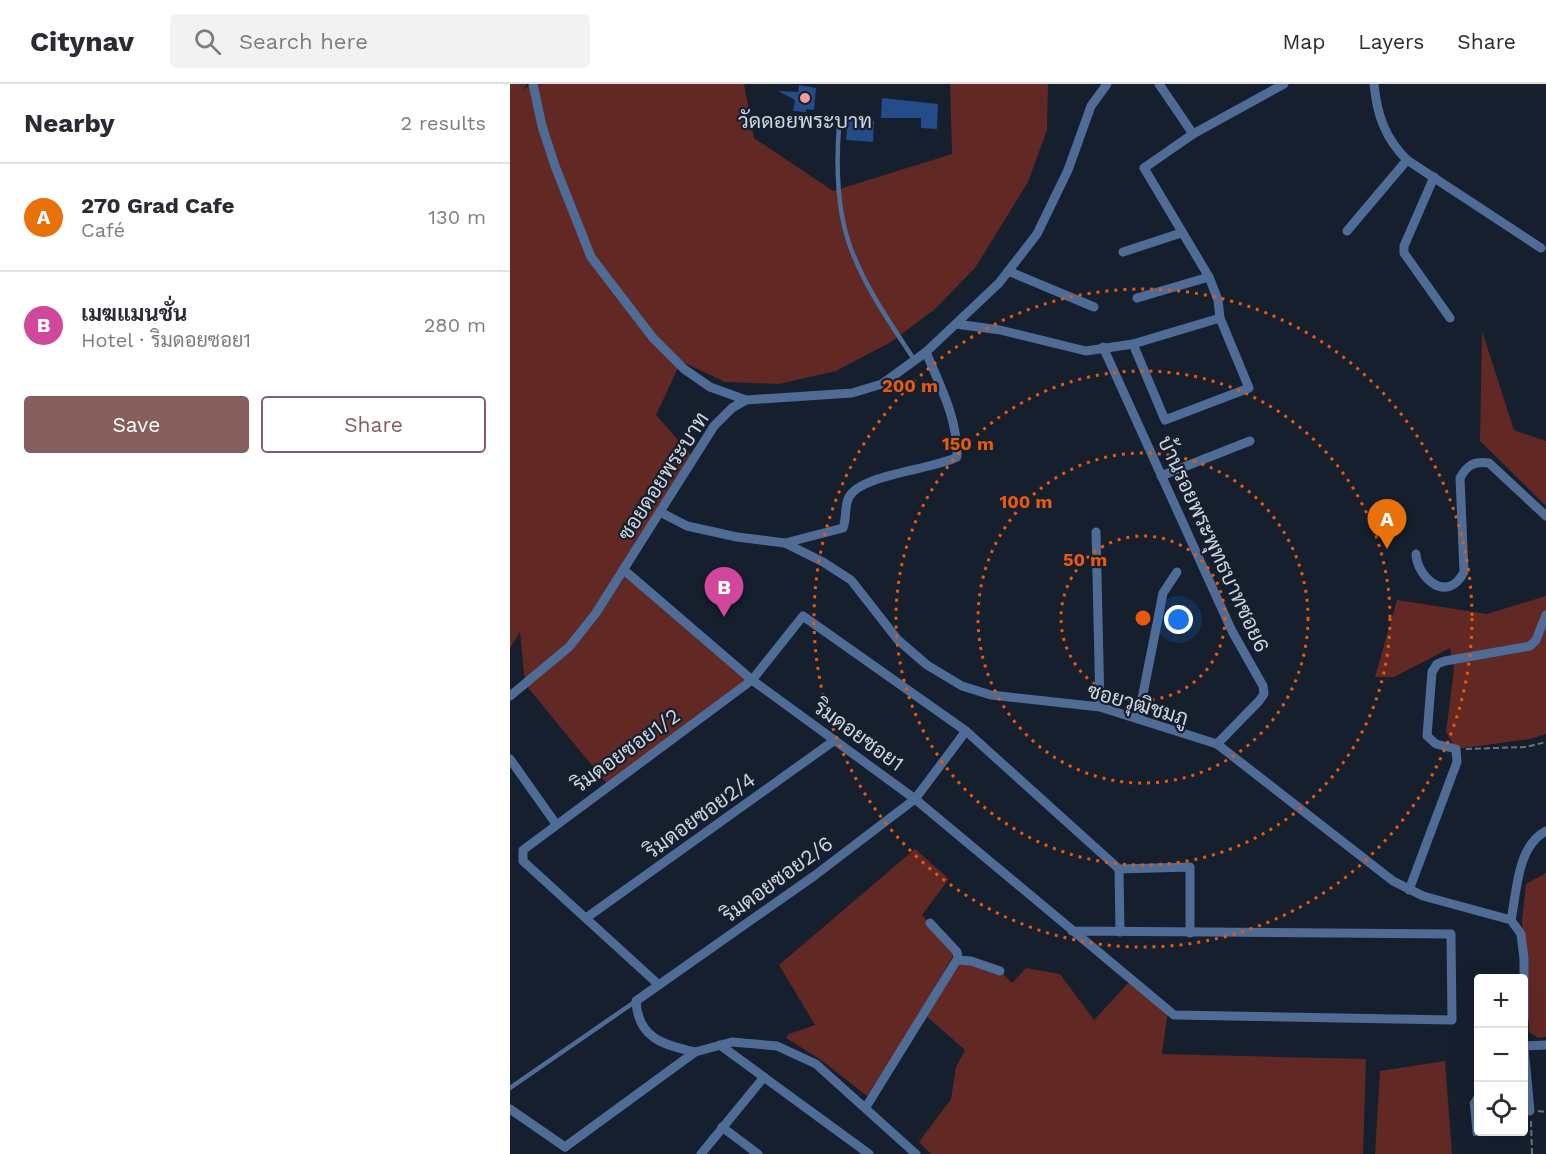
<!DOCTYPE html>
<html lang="en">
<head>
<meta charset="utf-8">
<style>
	body { margin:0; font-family:"Work Sans",Sarabun,sans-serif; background:#f2f2f3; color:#2b2b33 }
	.controls { position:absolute; right:18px; bottom:18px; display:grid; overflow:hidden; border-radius:6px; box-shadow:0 6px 24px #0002 }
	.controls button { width:54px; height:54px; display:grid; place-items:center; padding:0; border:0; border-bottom:2px solid #e1e1e2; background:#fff; color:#2b2b33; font:30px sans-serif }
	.you { position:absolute; left:669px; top:536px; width:21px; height:21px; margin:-15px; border:4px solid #fff; border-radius:50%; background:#1a73e8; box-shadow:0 0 0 9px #1a73e833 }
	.badge { display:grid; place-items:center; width:39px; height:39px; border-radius:50%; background:#865e5e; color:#fff; font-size:20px; font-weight:700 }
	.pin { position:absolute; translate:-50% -50px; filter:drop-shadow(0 2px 3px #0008) }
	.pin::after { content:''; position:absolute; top:32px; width:21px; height:18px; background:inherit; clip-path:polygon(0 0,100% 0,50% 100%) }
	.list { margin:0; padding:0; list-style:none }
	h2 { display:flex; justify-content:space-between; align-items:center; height:78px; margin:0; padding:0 24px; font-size:26px }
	h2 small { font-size:20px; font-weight:400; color:#7c7c81 }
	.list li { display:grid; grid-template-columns:39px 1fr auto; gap:18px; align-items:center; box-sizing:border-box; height:108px; padding:0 24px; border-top:2px solid #e1e1e2 }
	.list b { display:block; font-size:22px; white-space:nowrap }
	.list p { margin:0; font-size:20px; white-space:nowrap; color:#7c7c81 }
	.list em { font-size:20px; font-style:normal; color:#7c7c81 }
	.actions { display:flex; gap:12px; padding:18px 24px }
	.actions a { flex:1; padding:14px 0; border:2px solid #865e5e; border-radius:6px; text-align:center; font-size:21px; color:#865e5e }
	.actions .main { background:#865e5e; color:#fff }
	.icon { flex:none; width:33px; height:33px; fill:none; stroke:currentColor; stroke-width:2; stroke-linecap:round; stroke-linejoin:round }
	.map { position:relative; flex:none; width:1036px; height:1070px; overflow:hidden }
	header { display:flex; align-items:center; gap:36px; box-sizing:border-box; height:84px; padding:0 30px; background:#fff; border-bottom:2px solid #e1e1e2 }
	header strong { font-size:28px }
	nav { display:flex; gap:33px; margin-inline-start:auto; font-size:21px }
	.search { width:420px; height:54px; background:#f2f2f3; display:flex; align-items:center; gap:15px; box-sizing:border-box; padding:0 21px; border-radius:6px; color:#7c7c81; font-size:22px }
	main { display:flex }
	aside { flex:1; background:#fff }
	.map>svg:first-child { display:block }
	.green { fill:#622824 }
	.building { fill:#234c88 }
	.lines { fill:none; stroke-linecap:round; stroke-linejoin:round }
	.path { stroke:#6a727f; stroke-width:2; stroke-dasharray:6 3; stroke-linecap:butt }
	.service { stroke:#4f6c97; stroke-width:4.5 }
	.minor { stroke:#4f6c97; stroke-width:9 }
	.ring { fill:none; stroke:#e8590c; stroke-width:3; stroke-dasharray:3 6 }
	.poi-dot { fill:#f59c93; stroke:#151f2e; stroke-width:2 }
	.labels { text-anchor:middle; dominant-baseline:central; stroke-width:4.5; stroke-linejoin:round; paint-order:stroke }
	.poi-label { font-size:21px; fill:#ced5df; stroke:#151f2e }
	.street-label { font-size:21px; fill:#ced5df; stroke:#151f2e }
	.centre { fill:#e8590c; stroke:#151f2e; stroke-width:3 }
	.ring-label { font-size:18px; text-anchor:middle; font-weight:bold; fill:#e8590c; stroke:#151f2e; stroke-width:4.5; stroke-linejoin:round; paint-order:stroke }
</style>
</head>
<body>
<header>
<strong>Citynav</strong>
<div class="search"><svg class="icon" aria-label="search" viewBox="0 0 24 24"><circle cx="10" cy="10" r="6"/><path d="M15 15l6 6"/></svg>Search here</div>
<nav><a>Map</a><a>Layers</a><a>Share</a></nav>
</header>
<main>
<aside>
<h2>Nearby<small>2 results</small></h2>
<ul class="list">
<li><span class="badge" style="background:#e8710a">A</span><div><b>270 Grad Cafe</b><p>Café</p></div><em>130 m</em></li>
<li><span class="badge" style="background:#d1479c">B</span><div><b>เมฆแมนชั่น</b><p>Hotel · ริมดอยซอย1</p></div><em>280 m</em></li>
</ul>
<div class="actions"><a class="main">Save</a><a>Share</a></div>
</aside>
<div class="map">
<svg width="1036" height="1070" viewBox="0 0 1036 1070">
	<rect width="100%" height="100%" fill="#151f2e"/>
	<g class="green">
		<path d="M 0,0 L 17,0 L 13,6 L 21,0 L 234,0 L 244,54 L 323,107 L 442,70 L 440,0 L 538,0 L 537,46 L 518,98 L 465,184 L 425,225 L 381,258 L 326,287 L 269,300 L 215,298 L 160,272 L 168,284 L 146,331 L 184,374 L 114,486 L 242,596 L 98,701 L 15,600 L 10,548 L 0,564 Z"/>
		<path d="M 972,247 L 1004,346 L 1036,357 L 1036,422 L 970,357 Z"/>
		<path d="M 1036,512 L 1036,650 L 1020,655 L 946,665 L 936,648 L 944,585 L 940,564 L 884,593 L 865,593 L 887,516 L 977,530 Z"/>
		<path d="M 405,765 L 439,795 L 412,831 L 444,870 L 406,937 L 357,1012 L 311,976 L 276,954 L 279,950 L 305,941 L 269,881 Z"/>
		<path d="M 1036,789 L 1036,953 L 1028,954 L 1019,948 L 1012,837 L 1016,800 Z"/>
		<path d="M 447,876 L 490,887 L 502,899 L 516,884 L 550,890 L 584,936 L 621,896 L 658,926 L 652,970 L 856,975 L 853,1070 L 421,1070 L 409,1058 L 441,1015 L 446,983 L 455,966 L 414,930 Z"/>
		<path d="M 935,977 L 942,1070 L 865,1070 L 870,987 Z"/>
	</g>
	<g class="building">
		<path d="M 289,1 L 306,4 L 304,26 L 296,25 L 296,28 L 283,27 L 285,16 L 268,7 L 288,8 Z"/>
		<path d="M 372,14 L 428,20 L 427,45 L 411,44 L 411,34 L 371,34 Z"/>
		<path d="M 338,35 L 364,37 L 363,58 L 336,56 Z"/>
	</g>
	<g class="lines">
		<g class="path">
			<path d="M 956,665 L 1016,663 L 1036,658"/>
			<path d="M 1028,1027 L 1036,1028"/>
			<path d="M 1021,1037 L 1022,1070"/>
		</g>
		<g class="service">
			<path d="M 329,42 C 326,82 327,132 343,170 C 358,208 383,243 405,277"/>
			<path d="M 0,1004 L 126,917"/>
			<path d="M 965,1050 L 962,1019 L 969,1008"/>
		</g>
		<g class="minor">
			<path d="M 23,0 L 32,42 L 45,82 L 81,173 L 143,254 L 174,285 L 200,303 L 236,316"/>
			<path d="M 649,0 L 683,50"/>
			<path d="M 864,0 C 867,31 875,54 897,76 L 1031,164"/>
			<path d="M 924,93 L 894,162 L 894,169 L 940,234"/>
			<path d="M 837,147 L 897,76"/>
			<path d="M 613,168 L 671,149"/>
			<path d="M 498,187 L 584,223"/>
			<path d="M 627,214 L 699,193"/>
			<path d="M 446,240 L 490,246 L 576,267 L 623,260 L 710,234"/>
			<path d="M 623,260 L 655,336 L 739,304 L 710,234 L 708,216 L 699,193 L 634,84 L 683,50 L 774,0"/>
			<path d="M 593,263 L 722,547 L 753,602 L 754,610 L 749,617 L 707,660"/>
			<path d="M 651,392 L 740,357"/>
			<path d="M 150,428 L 177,442 L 227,453 L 275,459 L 313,478 L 341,496 L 388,556 L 417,581 L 452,602 L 481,611 L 590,623 L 707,660 L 883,797 L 913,812 L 1001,836 L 1011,850 L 1014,875 L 1014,935"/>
			<path d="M 586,448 L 590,623"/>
			<path d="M 275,459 L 333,444 C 337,434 334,422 339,413 C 351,390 422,386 447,373 C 448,335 430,302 416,268"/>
			<path d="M 906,470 C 907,493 937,521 954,488 L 950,394 C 957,381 964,377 979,379 L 1036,432"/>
			<path d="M 114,486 L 242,596 L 405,715 L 664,931 L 942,936 L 941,850 L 562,847"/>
			<path d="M 0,612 L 59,563 L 86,529 L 204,342 L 222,324 L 236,316 L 342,309 L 372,300 L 416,268 L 489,199 L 527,150 L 558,86 L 581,22 L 597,0"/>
			<path d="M 628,635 L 653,509 L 667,488"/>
			<path d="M 0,675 L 46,740"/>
			<path d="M 609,785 L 610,848"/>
			<path d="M 899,806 L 947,678 L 946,665 L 926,660 L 917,652 L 922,588 L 927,580 L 935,577 L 1020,562 L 1026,556 L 1036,531"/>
			<path d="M 76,834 L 325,656"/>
			<path d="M 1001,836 C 1007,807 1007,762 1036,747"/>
			<path d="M 447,876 L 461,877 L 490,887"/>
			<path d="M 149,901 L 13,777 L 13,766 L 242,596 L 293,532 L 456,647 L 609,785 L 680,783 L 680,849"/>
			<path d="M 210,961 L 359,1070"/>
			<path d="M 1014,962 L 1036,961"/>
			<path d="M 1014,964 L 1020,1027"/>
			<path d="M 185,968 C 153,961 128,954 126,917 L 304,792 L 405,715 L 456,647"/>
			<path d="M 356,1023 L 448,874 L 447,868 L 420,839"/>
			<path d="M 0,1025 L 55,1063"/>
			<path d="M 212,1043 L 248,1070"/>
			<path d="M 55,1063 L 185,968 L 222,958 L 267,962 L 306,980 L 406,1070"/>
			<path d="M 191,1070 L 254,993"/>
		</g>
	</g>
	<g class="ring">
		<circle cx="633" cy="534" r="82"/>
		<circle cx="633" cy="534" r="165"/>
		<circle cx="633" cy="534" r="247"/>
		<circle cx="633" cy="534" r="329"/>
	</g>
	<circle class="poi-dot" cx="295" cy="14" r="6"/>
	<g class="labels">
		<g class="poi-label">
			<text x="295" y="36">วัดดอยพระบาท</text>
		</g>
		<g class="street-label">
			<text transform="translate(153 392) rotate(-57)">ซอยดอยพระบาท</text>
			<text transform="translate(704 460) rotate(65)">บ้านรอยพระพุทธบาทซอย6</text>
			<text transform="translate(628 620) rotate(16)">ซอยวุฒิชมภู</text>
			<text transform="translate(349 651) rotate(36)">ริมดอยซอย1</text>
			<text transform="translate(116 666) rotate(-36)">ริมดอยซอย1/2</text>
			<text transform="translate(190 731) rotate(-36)">ริมดอยซอย2/4</text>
			<text transform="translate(267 795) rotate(-36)">ริมดอยซอย2/6</text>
		</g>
	</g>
	<circle cx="633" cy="534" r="9" class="centre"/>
	<g class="ring-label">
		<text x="400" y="308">200 m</text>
		<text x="458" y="366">150 m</text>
		<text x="516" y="424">100 m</text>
		<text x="575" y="482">50 m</text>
	</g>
</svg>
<div class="controls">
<button>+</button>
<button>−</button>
<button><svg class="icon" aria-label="locate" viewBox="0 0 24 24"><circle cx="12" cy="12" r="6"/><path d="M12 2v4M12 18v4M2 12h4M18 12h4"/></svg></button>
</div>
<div class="you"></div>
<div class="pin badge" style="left:877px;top:465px;background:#e8710a">A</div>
<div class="pin badge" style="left:214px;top:533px;background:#d1479c">B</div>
</div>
</main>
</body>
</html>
